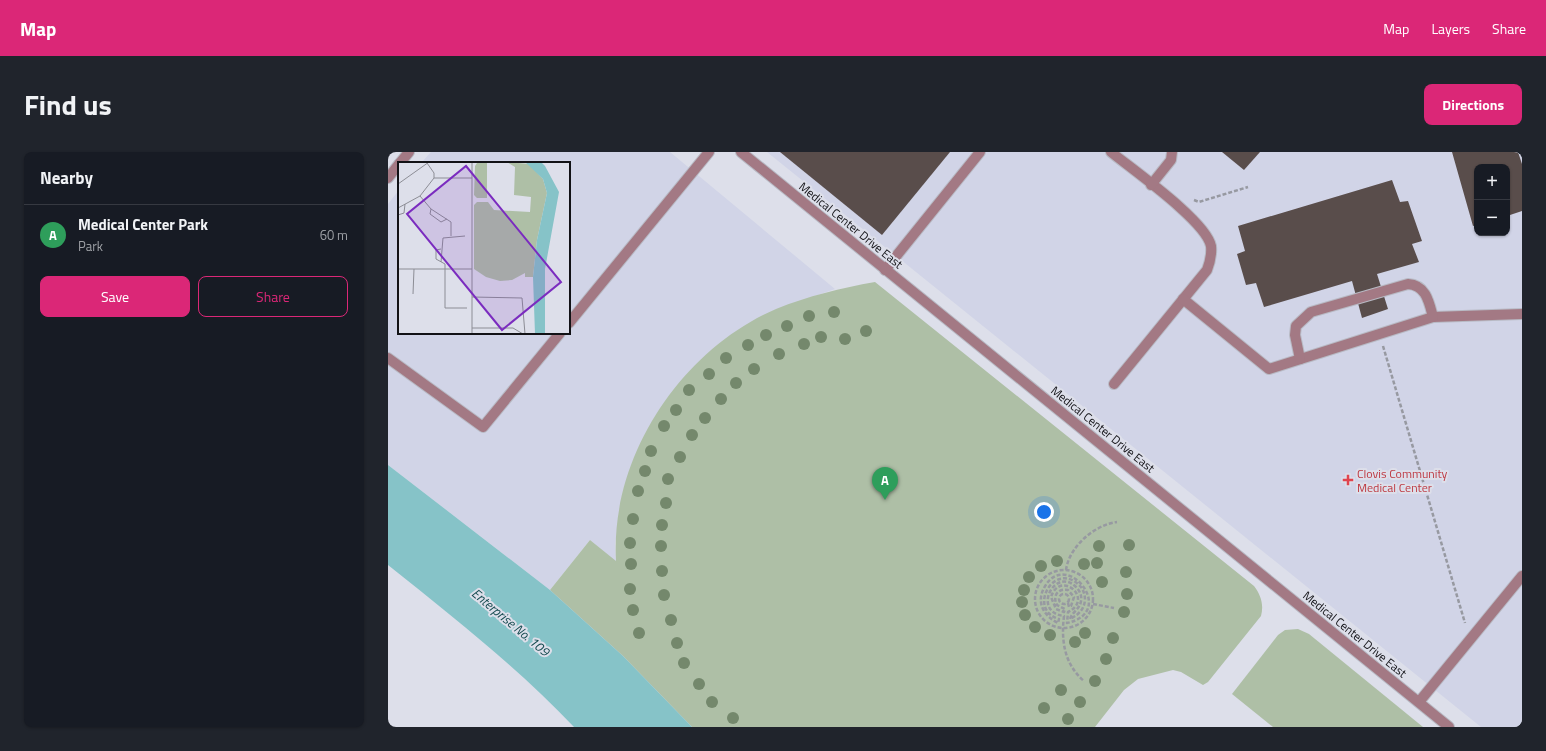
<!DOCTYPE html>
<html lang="en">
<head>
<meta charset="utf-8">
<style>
	body { margin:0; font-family:"Titillium Web",sans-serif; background:#20242c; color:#f1f3f6 }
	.controls { position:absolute; right:12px; top:12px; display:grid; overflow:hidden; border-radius:8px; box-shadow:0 1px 3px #0004 }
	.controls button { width:36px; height:36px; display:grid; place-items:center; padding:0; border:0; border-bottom:1px solid #363941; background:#171b24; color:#f1f3f6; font:20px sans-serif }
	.you { position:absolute; left:656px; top:360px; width:14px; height:14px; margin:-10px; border:3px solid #fff; border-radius:50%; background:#1a73e8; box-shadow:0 0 0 6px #1a73e833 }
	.badge { display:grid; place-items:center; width:26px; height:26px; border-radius:50%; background:#db2777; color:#fff; font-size:13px; font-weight:700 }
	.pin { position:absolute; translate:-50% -33px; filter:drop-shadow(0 1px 2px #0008) }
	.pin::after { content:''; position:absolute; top:21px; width:14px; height:12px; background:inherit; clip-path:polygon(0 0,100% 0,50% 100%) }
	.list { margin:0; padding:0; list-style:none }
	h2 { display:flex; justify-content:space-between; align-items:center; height:52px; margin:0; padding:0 16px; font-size:17px }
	h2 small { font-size:13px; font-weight:400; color:#9ea1a6 }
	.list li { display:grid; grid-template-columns:26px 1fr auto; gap:12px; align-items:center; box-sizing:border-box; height:60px; padding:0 16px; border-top:1px solid #363941 }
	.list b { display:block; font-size:15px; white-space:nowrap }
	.list p { margin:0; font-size:13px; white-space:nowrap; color:#9ea1a6 }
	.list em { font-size:13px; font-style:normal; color:#9ea1a6 }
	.actions { display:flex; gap:8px; padding:12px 16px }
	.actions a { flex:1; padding:9px 0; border:1px solid #db2777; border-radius:8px; text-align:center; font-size:14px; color:#db2777 }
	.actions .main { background:#db2777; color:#fff }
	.map { position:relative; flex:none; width:1134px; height:575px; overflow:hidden; border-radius:8px }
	header { display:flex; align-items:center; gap:24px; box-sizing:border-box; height:56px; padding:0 20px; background:#db2777; color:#fff }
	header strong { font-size:19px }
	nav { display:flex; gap:22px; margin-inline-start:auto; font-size:14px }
	.intro { display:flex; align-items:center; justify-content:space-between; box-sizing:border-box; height:96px; padding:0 24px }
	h1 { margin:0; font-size:28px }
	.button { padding:10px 18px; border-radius:8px; background:#db2777; color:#fff; font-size:14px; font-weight:700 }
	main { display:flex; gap:24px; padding:0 24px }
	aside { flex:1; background:#171b24; border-radius:8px; box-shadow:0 1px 3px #0004 }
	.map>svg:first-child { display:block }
	.built { fill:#d1d4e7; fill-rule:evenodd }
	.green { fill:#aebfa6 }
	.water { fill:#86c3c8 }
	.building { fill:#594d4b }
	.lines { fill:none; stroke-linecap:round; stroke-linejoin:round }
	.service-casing { stroke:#b8bac4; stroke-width:12 }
	.minor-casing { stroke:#b8bac4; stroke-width:12 }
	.path { stroke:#9799a1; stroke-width:2.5; stroke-dasharray:4 2; stroke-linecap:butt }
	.service { stroke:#a37984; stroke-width:10 }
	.minor { stroke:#a37984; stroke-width:10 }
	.tree { fill:#74886c }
	.health-dot { fill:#e0444e; stroke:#dddfea; stroke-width:1.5 }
	.labels { text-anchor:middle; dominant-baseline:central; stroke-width:4; stroke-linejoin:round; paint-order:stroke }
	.street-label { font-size:12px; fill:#121216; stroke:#dddfea }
	.health-label { font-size:12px; fill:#be3a42; stroke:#dddfea; text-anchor:start }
	.water-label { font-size:13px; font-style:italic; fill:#144a4f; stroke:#dddfea }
	.inset-road { fill:none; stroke:#8c8d95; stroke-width:1 }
	.view { fill:#7b2cbf; fill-opacity:0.15; stroke:#7b2cbf; stroke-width:2 }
	.inset-edge { fill:none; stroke:#121216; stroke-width:2 }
</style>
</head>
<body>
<header>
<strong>Map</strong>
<nav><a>Map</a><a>Layers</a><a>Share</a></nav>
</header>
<div class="intro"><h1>Find us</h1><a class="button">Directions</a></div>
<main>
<aside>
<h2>Nearby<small></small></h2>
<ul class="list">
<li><span class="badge" style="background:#2e9e5b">A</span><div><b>Medical Center Park</b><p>Park</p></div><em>60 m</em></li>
</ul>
<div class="actions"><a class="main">Save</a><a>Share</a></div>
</aside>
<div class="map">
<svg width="1134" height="575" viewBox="0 0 1134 575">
	<rect width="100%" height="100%" fill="#dddfea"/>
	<g class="built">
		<path d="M 43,0 L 282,0 L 447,137 L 387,158 L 341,185 L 267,264 L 257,283 L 248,302 L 232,357 L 227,392 L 228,410 L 202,388 L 162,438 L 0,313 L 0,52 L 11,38 L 11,181 L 181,181 L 181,11 L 33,11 Z"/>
		<path d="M 379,0 L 1134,0 L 1134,575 L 1093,575 ZM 1089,15 L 1119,15 L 1119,81 L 1089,81 Z"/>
	</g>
	<g class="green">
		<path d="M 487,130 L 866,434 C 873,443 876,453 873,464 L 820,530 L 815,533 L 793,520 L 785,518 L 750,527 L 736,538 L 707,575 L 304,575 L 235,504 L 162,438 L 202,388 L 228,409 C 222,305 293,198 388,157 C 420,144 453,136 487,130 Z"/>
		<path d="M 910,477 L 921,482 L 1035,575 L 885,575 L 844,542 L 890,483 L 897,478 Z"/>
	</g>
	<path class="water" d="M 0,313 L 162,438 L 235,504 L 304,575 L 186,575 C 130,516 64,464 0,413 Z"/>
	<g class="building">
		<path d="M 392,0 L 562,0 L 494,83 Z"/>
		<path d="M 834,0 L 872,0 L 856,18 Z"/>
		<path d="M 1064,0 L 1130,0 L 1134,12 L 1134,59 L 1119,64 L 1119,15 L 1089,15 L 1089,73 L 1085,74 Z"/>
		<path d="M 1004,28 L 1012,50 L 1020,49 L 1034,89 L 1024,92 L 1031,110 L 989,122 L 1000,157 L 974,166 L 964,129 L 876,155 L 868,131 L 858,133 L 849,102 L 857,99 L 850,74 Z"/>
	</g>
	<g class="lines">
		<g class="service-casing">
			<g id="service">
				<path d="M 723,0 C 745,18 818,69 823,94 C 824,103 822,110 819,118 L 726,232"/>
				<path d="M 763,33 L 783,8 L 784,0"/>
				<path d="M 795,147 L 881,217 L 1045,165 L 1134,162"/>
				<path d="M 181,171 L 321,0"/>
				<path d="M 0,206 L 95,275 L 172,181"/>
				<path d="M 912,207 L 907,183 L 908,174 L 923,160 L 1020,132 C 1038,133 1041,150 1045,165"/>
				<path d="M 1031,550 L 1134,424"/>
			</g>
		</g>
		<g class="minor-casing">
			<g id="minor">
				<path d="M 353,0 L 1061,575"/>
				<path d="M 12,11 L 21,0"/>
				<path d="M 0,26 L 11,12"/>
				<path d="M 497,118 L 592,0"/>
			</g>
		</g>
		<g class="path">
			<path d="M 806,48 L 811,50 L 860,35"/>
			<path d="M 995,194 L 1077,471"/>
			<circle cx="676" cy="447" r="29"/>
			<path d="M 678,418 C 681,395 706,373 729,370"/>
			<circle cx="676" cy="447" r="5"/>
			<path d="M 680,451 L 681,455 L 683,454 L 686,445 L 680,438 C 670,436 664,444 669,453 L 677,457 L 676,460 L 668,457 L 663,445 C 672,417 707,447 680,460 L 679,471 C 731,460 677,395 656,436 C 648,451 656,464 670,471 L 671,467 C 639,458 665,410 690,432 C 695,436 697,442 697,448 C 696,458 690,463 682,467 C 684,460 692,457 693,449 C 694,444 692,439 688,435 C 667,414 643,460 676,464 C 673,488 676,512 696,529"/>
			<path d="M 705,452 L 726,456"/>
		</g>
		<use href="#service" class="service"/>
		<use href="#minor" class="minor"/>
	</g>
	<g class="tree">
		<circle cx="446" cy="160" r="6"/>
		<circle cx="421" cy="164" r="6"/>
		<circle cx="399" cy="174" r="6"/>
		<circle cx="478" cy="179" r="6"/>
		<circle cx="378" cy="183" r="6"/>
		<circle cx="433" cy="185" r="6"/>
		<circle cx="457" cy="187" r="6"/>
		<circle cx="416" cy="192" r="6"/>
		<circle cx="360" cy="193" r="6"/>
		<circle cx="391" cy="202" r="6"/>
		<circle cx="338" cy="206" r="6"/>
		<circle cx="366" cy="217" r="6"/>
		<circle cx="321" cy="222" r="6"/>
		<circle cx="348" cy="231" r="6"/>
		<circle cx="301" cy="238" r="6"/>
		<circle cx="333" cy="247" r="6"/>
		<circle cx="288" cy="258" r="6"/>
		<circle cx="317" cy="266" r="6"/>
		<circle cx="276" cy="274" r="6"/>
		<circle cx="304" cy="283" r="6"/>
		<circle cx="263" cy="299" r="6"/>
		<circle cx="292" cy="305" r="6"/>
		<circle cx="257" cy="319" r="6"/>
		<circle cx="280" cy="327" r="6"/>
		<circle cx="250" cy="339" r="6"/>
		<circle cx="278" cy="351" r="6"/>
		<circle cx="245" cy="367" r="6"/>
		<circle cx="274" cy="373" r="6"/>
		<circle cx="242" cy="391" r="6"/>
		<circle cx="741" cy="393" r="6"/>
		<circle cx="273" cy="394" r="6"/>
		<circle cx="711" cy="394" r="6"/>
		<circle cx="669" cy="409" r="6"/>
		<circle cx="709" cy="411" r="6"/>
		<circle cx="243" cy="412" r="6"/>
		<circle cx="696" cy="412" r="6"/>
		<circle cx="653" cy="414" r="6"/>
		<circle cx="274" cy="419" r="6"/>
		<circle cx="738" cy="420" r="6"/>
		<circle cx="641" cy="425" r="6"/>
		<circle cx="714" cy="430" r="6"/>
		<circle cx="242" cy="437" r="6"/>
		<circle cx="636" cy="438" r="6"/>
		<circle cx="739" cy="442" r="6"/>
		<circle cx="276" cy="443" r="6"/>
		<circle cx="634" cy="450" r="6"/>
		<circle cx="245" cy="458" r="6"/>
		<circle cx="736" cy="460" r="6"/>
		<circle cx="637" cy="463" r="6"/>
		<circle cx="283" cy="468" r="6"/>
		<circle cx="647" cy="475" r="6"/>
		<circle cx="251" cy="481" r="6"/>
		<circle cx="697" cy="481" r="6"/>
		<circle cx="662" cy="483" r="6"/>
		<circle cx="725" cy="486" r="6"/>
		<circle cx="687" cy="490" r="6"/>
		<circle cx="289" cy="491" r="6"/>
		<circle cx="718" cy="507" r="6"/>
		<circle cx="296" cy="511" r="6"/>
		<circle cx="707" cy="529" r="6"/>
		<circle cx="311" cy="532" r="6"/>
		<circle cx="673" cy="538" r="6"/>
		<circle cx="324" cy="550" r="6"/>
		<circle cx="692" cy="550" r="6"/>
		<circle cx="656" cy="556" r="6"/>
		<circle cx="345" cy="566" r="6"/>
		<circle cx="680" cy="567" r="6"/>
	</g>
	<path class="health-dot" d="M958 322h4v4h4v4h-4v4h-4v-4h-4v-4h4z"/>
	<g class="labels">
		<g class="street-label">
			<text transform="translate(463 73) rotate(39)">Medical Center Drive East</text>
			<text transform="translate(715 277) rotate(39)">Medical Center Drive East</text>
			<text transform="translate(967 482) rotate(39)">Medical Center Drive East</text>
		</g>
		<g class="health-label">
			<text x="969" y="321">Clovis Community<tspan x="969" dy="14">Medical Center</tspan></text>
		</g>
		<g class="water-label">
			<text transform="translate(123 470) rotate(40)">Enterprise No. 109</text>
		</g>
	</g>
	<g transform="translate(10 10)">
		<rect width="172" height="172" fill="#dddfea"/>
		<path d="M 109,0 L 131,2 L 145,17 L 149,31 L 139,78 L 135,115 L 127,115 L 127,111 L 114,118 L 102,119 L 88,115 L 76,107 L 76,43 L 79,40 L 90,40 L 96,48 L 132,50 L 133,35 L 116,33 L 117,5 ZM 79,1 L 89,1 L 89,36 L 79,36 L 76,33 L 77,4 Z" fill="#aebfa6"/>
		<path d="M 127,0 L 143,0 L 147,4 L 161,30 L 147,107 L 147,172 L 137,172 L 135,115 L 139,78 L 149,31 L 145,17 Z" fill="#86c3c8"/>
		<path class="inset-road" d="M 36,16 L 74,16M 0,22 L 31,0M 22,34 L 33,47 L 53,60 L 53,74M 0,46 L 22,34 L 36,16 L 36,11 L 29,1M 33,47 L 32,52 L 43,60 L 49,57M 0,53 L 6,51 L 7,42M 43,87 L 38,88 L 38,97 L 47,102 L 47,146 L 69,146M 43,100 L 45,76 L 67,74M 0,107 L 74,107M 15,132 L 16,107M 74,135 L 124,136 L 127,172M 74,166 L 115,166 L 125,172M 74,172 L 74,0"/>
		<path class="view" d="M 68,4 L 163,120 L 104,168 L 9,52 Z"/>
		<rect width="172" height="172" class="inset-edge"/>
	</g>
</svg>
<div class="controls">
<button>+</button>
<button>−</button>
</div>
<div class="you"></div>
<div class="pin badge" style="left:497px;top:348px;background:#2e9e5b">A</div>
</div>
</main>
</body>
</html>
